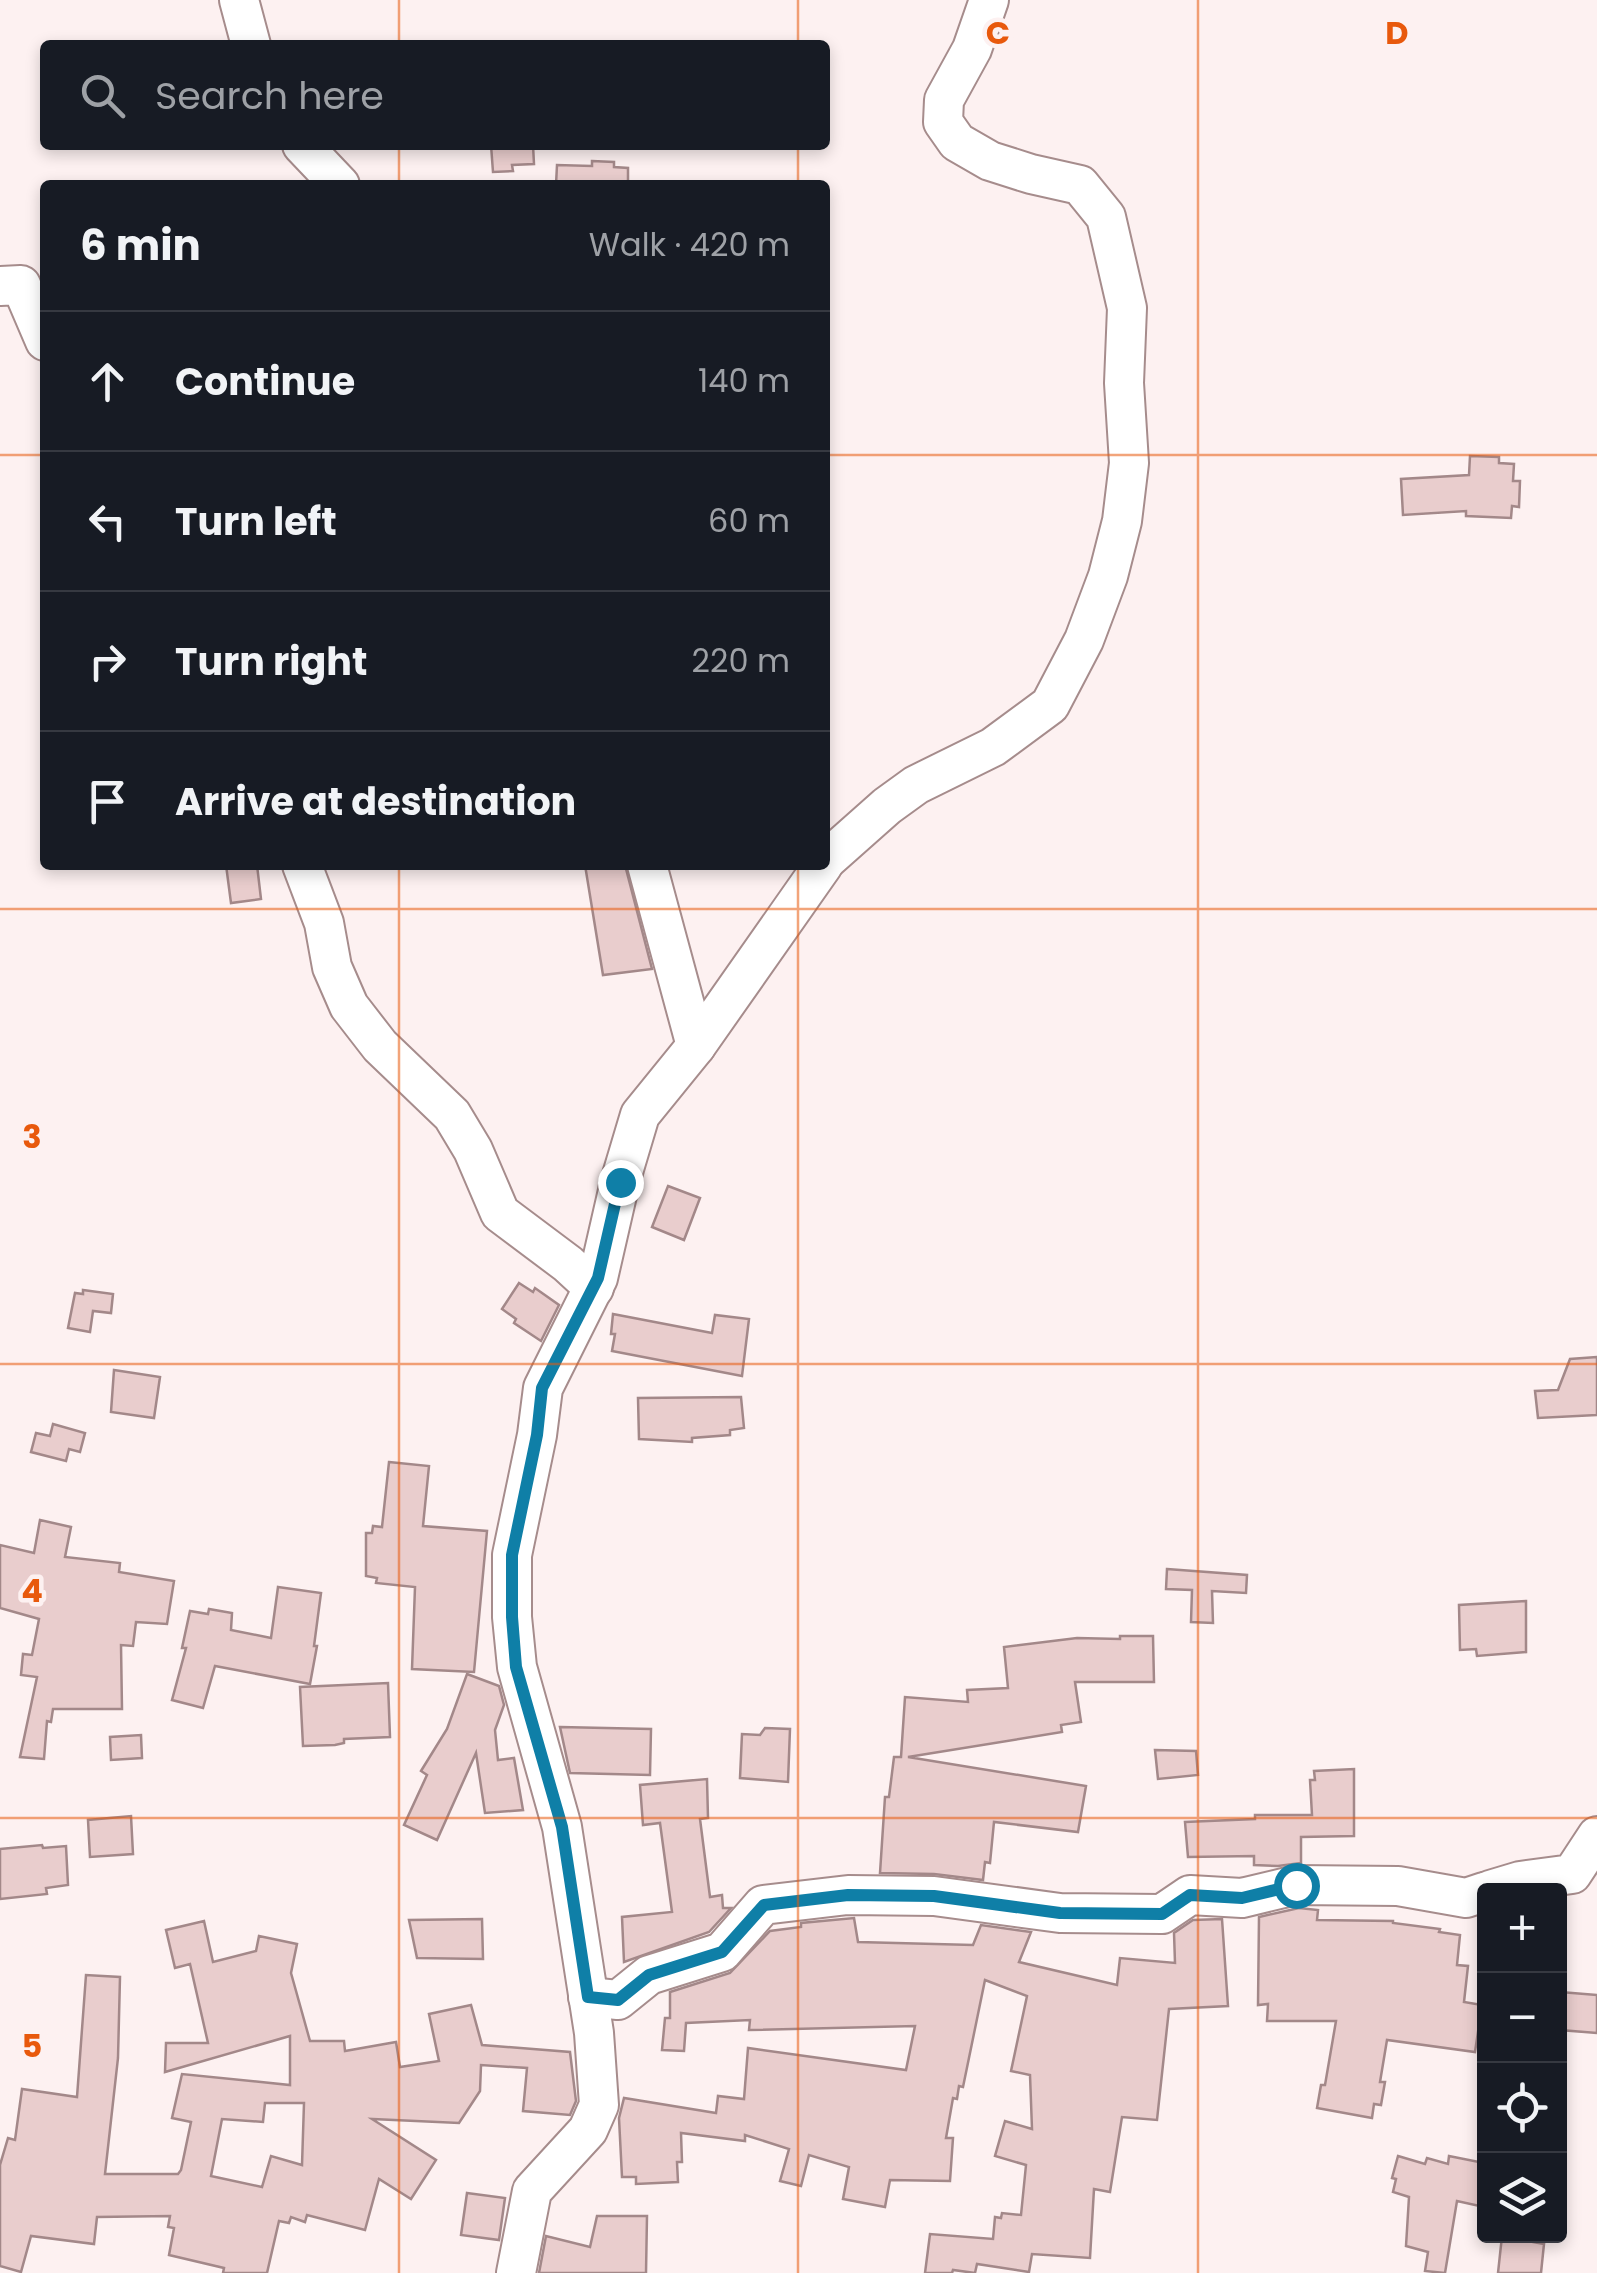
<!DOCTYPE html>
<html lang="en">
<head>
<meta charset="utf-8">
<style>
	body { margin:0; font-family:Poppins,sans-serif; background:#20242c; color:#f1f3f6 }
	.controls { position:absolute; right:30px; bottom:30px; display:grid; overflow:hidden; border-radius:10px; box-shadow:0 5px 15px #0003 }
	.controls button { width:90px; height:90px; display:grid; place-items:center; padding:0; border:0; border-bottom:2px solid #363941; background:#171b24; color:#f1f3f6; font:50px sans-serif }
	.stop { position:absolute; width:30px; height:30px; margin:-22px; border:8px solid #0f7fa7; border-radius:50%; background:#fff }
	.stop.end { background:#0f7fa7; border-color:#fff; box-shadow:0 2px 10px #0008 }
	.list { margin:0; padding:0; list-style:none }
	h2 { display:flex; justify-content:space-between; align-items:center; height:130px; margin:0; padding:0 40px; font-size:42px }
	h2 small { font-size:32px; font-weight:400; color:#9ea1a6 }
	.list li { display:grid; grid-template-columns:65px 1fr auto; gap:30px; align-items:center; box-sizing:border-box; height:140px; padding:0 40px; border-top:2px solid #363941 }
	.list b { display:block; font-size:38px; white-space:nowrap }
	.list em { font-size:32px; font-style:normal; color:#9ea1a6 }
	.icon { flex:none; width:55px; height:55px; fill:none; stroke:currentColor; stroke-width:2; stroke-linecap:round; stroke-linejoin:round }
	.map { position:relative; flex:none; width:1597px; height:2273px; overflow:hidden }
	.search { position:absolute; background:#171b24; box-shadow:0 5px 15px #0003; left:40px; top:40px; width:790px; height:110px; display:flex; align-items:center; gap:25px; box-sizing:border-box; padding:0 35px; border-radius:10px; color:#9ea1a6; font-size:38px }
	.panel { position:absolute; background:#171b24; box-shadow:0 5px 15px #0003; left:40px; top:180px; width:790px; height:690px; border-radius:10px }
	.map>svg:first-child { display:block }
	.building { fill:#e9cdcd; stroke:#a38889; stroke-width:2.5; fill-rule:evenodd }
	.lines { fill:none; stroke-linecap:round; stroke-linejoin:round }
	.minor-casing { stroke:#a68c8c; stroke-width:42 }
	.minor { stroke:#fff; stroke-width:38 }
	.route { stroke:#0f7fa7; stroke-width:12 }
	.grid { fill:none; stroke:#e8590c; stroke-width:2.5; stroke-opacity:0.55 }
	.grid-label { font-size:32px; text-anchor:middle; font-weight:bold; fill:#e8590c; stroke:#fdf1f1; stroke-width:9; stroke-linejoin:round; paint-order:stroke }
</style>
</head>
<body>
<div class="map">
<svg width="1597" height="2273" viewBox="0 0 1597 2273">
	<rect width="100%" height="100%" fill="#fdf1f1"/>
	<g class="building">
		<path d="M 491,145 L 533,145 L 534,164 L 512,165 L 513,171 L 493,172 Z"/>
		<path d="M 592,161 L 614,162 L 614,167 L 628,168 L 628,185 L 556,185 L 557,165 L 592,166 Z"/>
		<path d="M 1470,456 L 1499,457 L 1499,463 L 1514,464 L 1513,481 L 1520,481 L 1519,507 L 1512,506 L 1511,518 L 1466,516 L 1466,511 L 1403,515 L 1401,479 L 1469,475 Z"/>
		<path d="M 226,865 L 257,865 L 261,899 L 231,903 Z"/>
		<path d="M 585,865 L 625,865 L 652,969 L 603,975 Z"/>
		<path d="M 668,1186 L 700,1198 L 684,1240 L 652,1227 Z"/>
		<path d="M 519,1283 L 533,1292 L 535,1288 L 559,1305 L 541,1341 L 514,1323 L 516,1319 L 502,1309 Z"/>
		<path d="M 83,1290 L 113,1294 L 111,1313 L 93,1311 L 90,1332 L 68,1328 L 75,1293 L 83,1294 Z"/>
		<path d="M 613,1314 L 712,1333 L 715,1315 L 749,1319 L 742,1376 L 612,1351 L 615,1334 L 611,1334 Z"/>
		<path d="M 1597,1357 L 1597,1415 L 1538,1418 L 1535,1391 L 1558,1390 L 1570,1359 Z"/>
		<path d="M 114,1370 L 160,1377 L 154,1418 L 111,1412 Z"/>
		<path d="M 741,1397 L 744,1428 L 730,1430 L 730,1435 L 692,1438 L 692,1442 L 639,1439 L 638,1398 Z"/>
		<path d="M 53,1424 L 85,1433 L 80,1452 L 69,1449 L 66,1461 L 31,1452 L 36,1433 L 50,1436 Z"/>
		<path d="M 389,1462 L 429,1466 L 423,1526 L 487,1531 L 474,1672 L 412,1669 L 415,1587 L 376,1583 L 377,1578 L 366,1576 L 366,1533 L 372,1533 L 373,1526 L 382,1527 Z"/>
		<path d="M 40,1520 L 71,1527 L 65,1557 L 120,1563 L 119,1572 L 174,1581 L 167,1624 L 136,1622 L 133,1646 L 121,1645 L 122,1709 L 53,1709 L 51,1722 L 47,1721 L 44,1759 L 20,1757 L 37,1677 L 21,1675 L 23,1654 L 32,1655 L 39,1619 L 0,1608 L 0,1545 L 34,1553 Z"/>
		<path d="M 1167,1569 L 1247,1575 L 1246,1593 L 1212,1591 L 1213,1623 L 1191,1622 L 1192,1590 L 1166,1589 Z"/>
		<path d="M 278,1587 L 321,1593 L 314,1646 L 317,1646 L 310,1684 L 215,1666 L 203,1708 L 172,1700 L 186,1648 L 182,1648 L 190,1611 L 208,1614 L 209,1609 L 232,1613 L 231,1630 L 271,1638 Z"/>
		<path d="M 1526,1601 L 1526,1652 L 1477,1656 L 1476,1649 L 1460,1650 L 1459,1605 Z"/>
		<path d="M 1120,1636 L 1153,1636 L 1154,1682 L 1075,1682 L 1081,1722 L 1061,1725 L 1062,1732 L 908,1757 L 1086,1786 L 1078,1832 L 994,1822 L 990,1863 L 985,1862 L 983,1880 L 934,1874 L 880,1873 L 885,1797 L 889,1797 L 894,1757 L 901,1757 L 905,1697 L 968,1702 L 967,1690 L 1008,1688 L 1004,1647 L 1077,1638 L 1120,1639 Z"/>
		<path d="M 467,1674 L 499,1686 L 504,1705 L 495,1730 L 498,1760 L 514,1758 L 523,1810 L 485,1813 L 476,1753 L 437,1840 L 404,1825 L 427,1775 L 421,1771 L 447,1729 Z"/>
		<path d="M 388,1683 L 390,1737 L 344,1739 L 344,1743 L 335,1745 L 303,1746 L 300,1687 Z"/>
		<path d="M 560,1727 L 651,1729 L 650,1775 L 570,1773 Z"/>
		<path d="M 765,1728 L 790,1729 L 788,1782 L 740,1778 L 742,1734 L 760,1735 Z"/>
		<path d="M 141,1735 L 142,1758 L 111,1760 L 110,1737 Z"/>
		<path d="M 1155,1750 L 1196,1751 L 1198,1775 L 1158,1779 Z"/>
		<path d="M 1354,1769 L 1354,1836 L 1301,1837 L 1301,1863 L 1278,1866 L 1254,1865 L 1254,1856 L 1188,1857 L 1185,1822 L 1255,1819 L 1255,1815 L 1312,1815 L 1310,1780 L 1315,1780 L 1314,1771 Z"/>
		<path d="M 707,1779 L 708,1818 L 700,1819 L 710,1897 L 722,1895 L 723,1908 L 731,1908 L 709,1932 L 624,1962 L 622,1917 L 672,1912 L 660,1823 L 643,1825 L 640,1785 Z"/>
		<path d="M 131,1816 L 133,1854 L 90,1857 L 88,1820 Z"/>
		<path d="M 42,1845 L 43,1848 L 66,1846 L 68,1885 L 46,1888 L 47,1894 L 0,1899 L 0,1849 Z"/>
		<path d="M 1299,1908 L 1318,1910 L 1317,1920 L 1393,1921 L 1393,1923 L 1440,1929 L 1439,1932 L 1460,1935 L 1457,1965 L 1468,1966 L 1464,2002 L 1482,2005 L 1475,2052 L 1387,2040 L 1380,2082 L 1385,2082 L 1381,2105 L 1374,2104 L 1372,2118 L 1317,2108 L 1321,2085 L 1325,2085 L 1336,2021 L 1267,2021 L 1268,2004 L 1258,2005 L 1259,1917 Z"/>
		<path d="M 854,1918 L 858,1942 L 973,1945 L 981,1925 L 1031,1932 L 1019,1962 L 1117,1985 L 1120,1958 L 1175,1963 L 1174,1933 L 1193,1920 L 1222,1919 L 1228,2006 L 1169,2009 L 1157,2120 L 1122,2117 L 1110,2192 L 1094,2189 L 1090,2258 L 1032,2254 L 1029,2272 L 977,2264 L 975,2273 L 953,2270 L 952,2273 L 925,2273 L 930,2234 L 993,2239 L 995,2217 L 1001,2218 L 1002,2213 L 1021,2215 L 1026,2165 L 995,2156 L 1005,2121 L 1032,2129 L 1030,2075 L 1011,2071 L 1027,1996 L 985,1980 L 963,2087 L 959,2086 L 957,2099 L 953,2098 L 946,2138 L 953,2138 L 950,2181 L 890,2180 L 885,2207 L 843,2199 L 849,2167 L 809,2155 L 801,2186 L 780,2181 L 789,2149 L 745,2135 L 745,2141 L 681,2133 L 682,2162 L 677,2162 L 678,2182 L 636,2184 L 636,2177 L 622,2177 L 619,2118 L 624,2098 L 716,2113 L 718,2096 L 744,2099 L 748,2048 L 906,2070 L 915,2026 L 749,2030 L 750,2020 L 686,2023 L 684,2051 L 662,2050 L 665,2018 L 670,2018 L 670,1992 L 730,1973 L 770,1931 L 801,1927 L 801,1923 Z"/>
		<path d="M 482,1919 L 483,1959 L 417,1958 L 409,1920 Z"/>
		<path d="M 204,1921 L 213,1962 L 256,1951 L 259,1936 L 297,1944 L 291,1973 L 310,2041 L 344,2041 L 345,2051 L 396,2042 L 400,2067 L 439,2061 L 429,2014 L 471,2005 L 482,2045 L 570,2052 L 576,2101 L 570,2115 L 523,2111 L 527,2068 L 481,2065 L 480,2091 L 459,2123 L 372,2119 L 436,2160 L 411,2199 L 379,2179 L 365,2230 L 307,2215 L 305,2222 L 291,2217 L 289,2223 L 279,2221 L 267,2273 L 223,2273 L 224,2268 L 169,2255 L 174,2228 L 168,2227 L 170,2216 L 97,2217 L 94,2244 L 31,2236 L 21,2272 L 0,2266 L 0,2165 L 8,2138 L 15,2140 L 22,2089 L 77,2097 L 86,1975 L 120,1977 L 118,2058 L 105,2174 L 178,2174 L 181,2170 L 191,2122 L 172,2118 L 182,2074 L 290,2085 L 290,2036 L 165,2072 L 166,2043 L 208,2043 L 190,1964 L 175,1968 L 166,1930 ZM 265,2103 L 304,2103 L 302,2165 L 271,2156 L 262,2187 L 211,2176 L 222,2119 L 263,2122 Z"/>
		<path d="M 1560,1992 L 1597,1995 L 1597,2033 L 1560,2030 Z"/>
		<path d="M 1398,2156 L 1425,2164 L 1427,2158 L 1448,2164 L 1449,2156 L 1484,2163 L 1484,2207 L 1457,2201 L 1445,2273 L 1425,2271 L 1428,2252 L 1406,2246 L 1409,2197 L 1393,2192 L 1396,2179 L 1392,2178 Z"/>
		<path d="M 467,2193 L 505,2198 L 499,2240 L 461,2235 Z"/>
		<path d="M 597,2216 L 647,2216 L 646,2273 L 539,2273 L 546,2236 L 590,2247 Z"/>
		<path d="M 1502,2236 L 1534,2236 L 1533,2242 L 1544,2244 L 1541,2273 L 1498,2273 Z"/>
	</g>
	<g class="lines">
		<g class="minor-casing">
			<g id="minor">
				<path d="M 239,0 L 251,45"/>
				<path d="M 302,145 L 340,185"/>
				<path d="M 0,286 L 21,285 L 45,341"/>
				<path d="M 825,861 L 887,806 L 916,785 L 993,747 L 1050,705 L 1084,640 L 1108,576 L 1122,521 L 1129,463 L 1124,383 L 1127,308 L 1106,217 L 1080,185 L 1031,174 L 990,161 L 957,142 L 943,122 L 944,100 L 972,49 L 989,0"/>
				<path d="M 302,865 L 324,923 L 332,967 L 349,1006 L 380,1046 L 452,1115 L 473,1150 L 500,1213 L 568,1264 L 594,1288"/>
				<path d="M 647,865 L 696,1046"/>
				<path d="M 1490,1890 L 1520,1881 L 1572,1874 L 1597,1836"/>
				<path d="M 588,1997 L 618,2000 L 649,1975 L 722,1952 L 763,1905 L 848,1895 L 934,1896 L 1060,1913 L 1162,1914 L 1190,1895 L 1242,1898 L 1296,1885 L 1398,1886 L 1466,1898 L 1484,1892"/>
				<path d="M 516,2273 L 532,2191 L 588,2130 L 599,2105 L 594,2033 L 562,1827 L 517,1667 L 512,1617 L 512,1555 L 537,1435 L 543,1388 L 598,1278 L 620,1182 L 640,1115 L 696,1046 L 823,865"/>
			</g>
		</g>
		<use href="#minor" class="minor"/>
	</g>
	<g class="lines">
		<path class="route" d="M 620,1182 L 598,1278 L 542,1388 L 537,1435 L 512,1555 L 512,1617 L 516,1667 L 562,1827 L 588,1997 L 618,2000 L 649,1975 L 722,1952 L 764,1905 L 848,1895 L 934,1896 L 1060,1913 L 1162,1914 L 1190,1895 L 1242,1898 L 1296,1885"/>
	</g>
	<path class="grid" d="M 399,0 L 399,45M 798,0 L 798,45M 1198,0 L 1198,2273M 399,145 L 399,185M 798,145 L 798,185M 0,455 L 45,455M 825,455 L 1597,455M 399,865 L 399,2273M 798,865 L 798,2273M 0,909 L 1597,909M 0,1364 L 1597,1364M 0,1818 L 1597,1818"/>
	<g class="grid-label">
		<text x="998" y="44">C</text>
		<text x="1397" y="44">D</text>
		<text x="32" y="1148">3</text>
		<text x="32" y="1602">4</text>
		<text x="32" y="2057">5</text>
	</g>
</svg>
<div class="controls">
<button>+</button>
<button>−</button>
<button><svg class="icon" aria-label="locate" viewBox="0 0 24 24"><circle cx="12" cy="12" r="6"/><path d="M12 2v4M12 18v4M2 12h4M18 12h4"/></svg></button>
<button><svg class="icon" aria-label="layers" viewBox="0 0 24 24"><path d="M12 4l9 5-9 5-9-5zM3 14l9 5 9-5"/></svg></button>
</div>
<div class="stop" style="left:1296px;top:1885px"></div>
<div class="stop end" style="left:620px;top:1182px"></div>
<div class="search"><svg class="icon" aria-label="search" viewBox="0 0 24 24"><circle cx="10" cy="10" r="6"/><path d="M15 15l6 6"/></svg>Search here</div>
<section class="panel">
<h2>6 min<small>Walk · 420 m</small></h2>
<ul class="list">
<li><svg class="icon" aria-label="ahead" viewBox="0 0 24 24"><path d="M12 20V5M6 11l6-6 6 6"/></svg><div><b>Continue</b></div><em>140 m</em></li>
<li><svg class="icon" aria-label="left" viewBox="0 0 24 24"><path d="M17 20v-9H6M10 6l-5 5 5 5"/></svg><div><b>Turn left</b></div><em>60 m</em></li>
<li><svg class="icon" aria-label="right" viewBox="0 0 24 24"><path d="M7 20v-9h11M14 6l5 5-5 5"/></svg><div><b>Turn right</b></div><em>220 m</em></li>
<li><svg class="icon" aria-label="arrive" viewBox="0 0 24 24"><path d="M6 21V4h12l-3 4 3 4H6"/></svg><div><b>Arrive at destination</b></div></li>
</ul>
</section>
</div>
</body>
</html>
